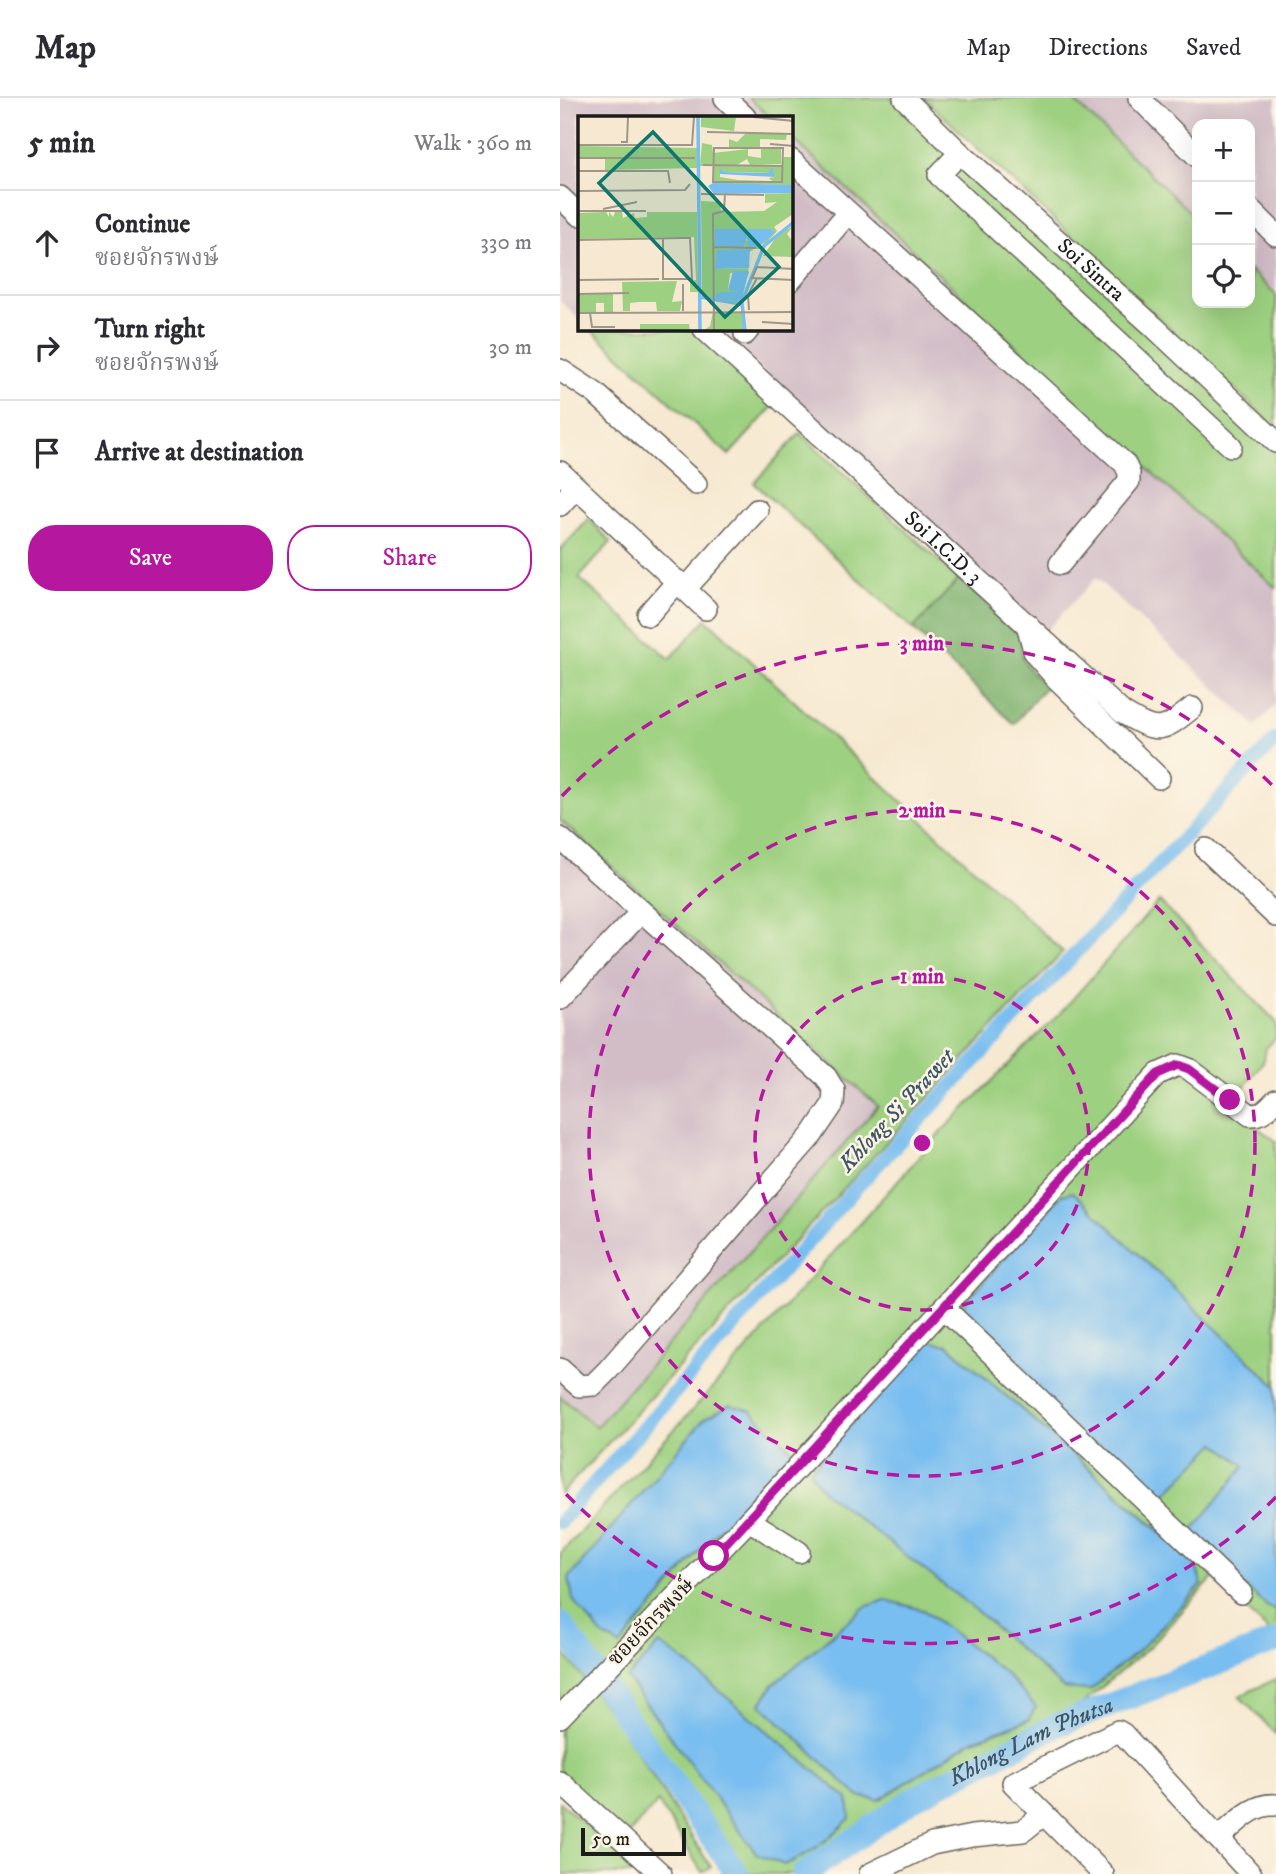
<!DOCTYPE html>
<html lang="en">
<head>
<meta charset="utf-8">
<style>
	body { margin:0; font-family:"IM FELL DW Pica","Noto Serif Thai",serif; background:#f7f7f7; color:#2b2b33 }
	.controls { position:absolute; right:21px; top:21px; display:grid; overflow:hidden; border-radius:14px; box-shadow:0 7px 28px #0002 }
	.controls button { width:63px; height:63px; display:grid; place-items:center; padding:0; border:0; border-bottom:2px solid #e1e1e2; background:#fff; color:#2b2b33; font:35px sans-serif }
	.scale { position:absolute; left:21px; bottom:18px; width:105px; box-sizing:border-box; padding-left:7px; border:4px solid #1c1c1c; border-top:0; font-size:19px; line-height:24px; white-space:nowrap; color:#1c1c1c; -webkit-text-stroke:5px #fcf5e5; paint-order:stroke }
	.stop { position:absolute; width:21px; height:21px; margin:-16px; border:5px solid #b5179e; border-radius:50%; background:#fff }
	.stop.end { background:#b5179e; border-color:#fff; box-shadow:0 2px 7px #0008 }
	.list { margin:0; padding:0; list-style:none }
	h2 { display:flex; justify-content:space-between; align-items:center; height:91px; margin:0; padding:0 28px; font-size:30px }
	h2 small { font-size:23px; font-weight:400; color:#7c7c81 }
	.list li { display:grid; grid-template-columns:46px 1fr auto; gap:21px; align-items:center; box-sizing:border-box; height:105px; padding:0 28px; border-top:2px solid #e1e1e2 }
	.list b { display:block; font-size:26px; white-space:nowrap }
	.list p { margin:0; font-size:23px; white-space:nowrap; color:#7c7c81 }
	.list em { font-size:23px; font-style:normal; color:#7c7c81 }
	.actions { display:flex; gap:14px; padding:21px 28px }
	.actions a { flex:1; padding:16px 0; border:2px solid #b5179e; border-radius:28px; text-align:center; font-size:24px; color:#b5179e }
	.actions .main { background:#b5179e; color:#fff }
	.icon { flex:none; width:38px; height:38px; fill:none; stroke:currentColor; stroke-width:2; stroke-linecap:round; stroke-linejoin:round }
	.map { position:relative; flex:none; width:716px; height:1776px; overflow:hidden }
	header { display:flex; align-items:center; gap:42px; box-sizing:border-box; height:98px; padding:0 35px; background:#fff; border-bottom:2px solid #e1e1e2 }
	header strong { font-size:33px }
	nav { display:flex; gap:38px; margin-inline-start:auto; font-size:24px }
	main { display:flex }
	aside { flex:1; background:#fff }
	.map>svg:first-child { display:block }
	.industrial { fill:#d2bdc7 }
	.green { fill:#9dd080; stroke:#5c764e; stroke-width:2; fill-rule:evenodd }
	.forest { fill:#7eb26e; stroke:#4d6745; stroke-width:2 }
	.water { fill:#79bef0; stroke:#4a6d86; stroke-width:2 }
	.lines { fill:none; stroke-linecap:round; stroke-linejoin:round }
	.canal { stroke:#79bef0; stroke-width:14 }
	.river { stroke:#79bef0; stroke-width:24 }
	.minor-casing { stroke:#69645b; stroke-width:24 }
	.minor { stroke:#fff; stroke-width:21 }
	.route { stroke:#b5179e; stroke-width:9 }
	.ring { fill:none; stroke:#b5179e; stroke-width:3.5; stroke-dasharray:12 9 }
	.labels { text-anchor:middle; dominant-baseline:central; stroke-width:5; stroke-linejoin:round; paint-order:stroke }
	.street-label { font-size:21px; fill:#1c1c1c; stroke:#fcf5e5 }
	.water-label { font-size:23px; font-style:italic; fill:#3d5566; stroke:#fcf5e5 }
	.inset-river { fill:none; stroke:#79bef0; stroke-width:3.5 }
	.inset-road { fill:none; stroke:#9f9789; stroke-width:2 }
	.view { fill:#0f766e; fill-opacity:0.15; stroke:#0f766e; stroke-width:3.5 }
	.inset-edge { fill:none; stroke:#1c1c1c; stroke-width:3.5 }
	.centre { fill:#b5179e; stroke:#fcf5e5; stroke-width:3.5 }
	.ring-label { font-size:21px; text-anchor:middle; font-weight:bold; fill:#b5179e; stroke:#fcf5e5; stroke-width:5; stroke-linejoin:round; paint-order:stroke }
</style>
</head>
<body>
<header>
<strong>Map</strong>
<nav><a>Map</a><a>Directions</a><a>Saved</a></nav>
</header>
<main>
<aside>
<h2>5 min<small>Walk · 360 m</small></h2>
<ul class="list">
<li><svg class="icon" aria-label="ahead" viewBox="0 0 24 24"><path d="M12 20V5M6 11l6-6 6 6"/></svg><div><b>Continue</b><p>ซอยจักรพงษ์</p></div><em>330 m</em></li>
<li><svg class="icon" aria-label="right" viewBox="0 0 24 24"><path d="M7 20v-9h11M14 6l5 5-5 5"/></svg><div><b>Turn right</b><p>ซอยจักรพงษ์</p></div><em>30 m</em></li>
<li><svg class="icon" aria-label="arrive" viewBox="0 0 24 24"><path d="M6 21V4h12l-3 4 3 4H6"/></svg><div><b>Arrive at destination</b></div></li>
</ul>
<div class="actions"><a class="main">Save</a><a>Share</a></div>
</aside>
<div class="map">
<svg width="716" height="1776" viewBox="0 0 716 1776">
	<rect width="100%" height="100%" fill="#fcf5e5"/>
	<filter id="ink" filterUnits="userSpaceOnUse"><feTurbulence type="fractalNoise" baseFrequency=".0143" numOctaves="2"/><feDisplacementMap in="SourceGraphic" scale="14" xChannelSelector="R" yChannelSelector="G"/><feConvolveMatrix kernelMatrix="1 2 1 2 8 2 1 2 1" color-interpolation-filters="sRGB"/></filter>
	<filter id="wash" filterUnits="userSpaceOnUse"><feTurbulence type="fractalNoise" baseFrequency=".00686" numOctaves="4" result="noise"/><feDisplacementMap in="SourceGraphic" scale="28" xChannelSelector="R" yChannelSelector="G"/><feGaussianBlur stdDeviation="1.57" result="paint"/><feColorMatrix in="noise" values="0 0 0 0 0 0 0 0 0 0 0 0 0 0 0 0 0 1.4 0 .05"/><feComposite in="paint" operator="in"/></filter>
	<g filter="url(#wash)">
		<rect width="100%" height="100%" fill="#f7e9d1"/>
		<g class="industrial">
			<path d="M 0,0 L 189,0 L 210,19 L 19,19 L 19,103 L 0,85 Z"/>
			<path d="M 511,0 L 716,0 L 716,197 L 690,172 L 690,26 L 637,26 L 637,121 Z"/>
			<path d="M 231,39 L 716,490 L 716,606 L 696,628 L 536,480 L 486,533 L 158,231 L 231,231 Z"/>
			<path d="M 0,109 L 19,127 L 19,221 L 0,203 Z"/>
			<path d="M 0,722 L 319,1008 L 36,1330 L 0,1298 Z"/>
		</g>
		<g class="green">
			<path d="M 189,0 L 335,0 L 716,335 L 716,490 L 231,39 L 231,19 L 210,19 Z"/>
			<path d="M 364,0 L 511,0 L 637,121 L 637,205 L 690,205 L 690,172 L 716,197 L 716,330 Z"/>
			<path d="M 30,231 L 133,231 L 215,306 L 169,357 Z"/>
			<path d="M 240,335 L 399,481 L 353,531 L 194,385 Z"/>
			<path d="M 29,421 L 51,444 L 19,480 L 110,561 L 146,521 L 503,854 L 0,1397 L 0,1298 L 36,1329 L 318,1008 L 0,722 L 0,452 Z"/>
			<path d="M 599,803 L 716,924 L 716,940 L 706,950 L 704,962 L 669,1009 L 716,1043 L 716,1288 L 513,1094 L 502,1097 L 407,1202 L 593,1407 L 656,1345 L 686,1368 L 707,1508 L 716,1512 L 716,1533 L 710,1535 L 654,1479 L 588,1550 L 522,1606 L 291,1739 L 233,1776 L 189,1776 L 0,1512 L 0,1456 L 159,1283 L 382,1033 L 504,911 ZM 388,1247 L 634,1462 L 642,1487 L 576,1555 L 530,1592 L 503,1590 L 418,1514 ZM 170,1307 L 146,1445 L 60,1547 ZM 305,1509 L 468,1622 L 413,1642 L 319,1702 L 253,1655 L 201,1606 L 213,1587 Z"/>
			<path d="M 0,1550 L 58,1625 L 151,1769 L 142,1774 L 98,1704 L 66,1739 L 0,1678 Z"/>
			<path d="M 716,1581 L 716,1636 L 679,1598 Z"/>
			<path d="M 0,1704 L 81,1776 L 0,1776 Z"/>
		</g>
		<path class="forest" d="M 399,481 L 461,538 C 459,565 468,571 486,588 L 454,626 L 353,531 Z"/>
		<g class="water">
			<path d="M 513,1094 L 716,1288 L 716,1512 L 707,1508 L 627,1439 L 685,1368 L 656,1345 L 593,1408 L 394,1221 L 407,1202 L 502,1097 Z"/>
			<path d="M 363,1242 L 388,1247 L 634,1463 L 642,1487 L 576,1555 L 530,1592 L 503,1590 L 418,1514 L 263,1393 L 250,1373 Z"/>
			<path d="M 170,1307 L 190,1312 L 234,1354 L 146,1445 L 60,1548 L 41,1536 L 13,1502 L 9,1480 L 144,1321 Z"/>
			<path d="M 326,1502 L 363,1512 L 444,1574 L 476,1609 L 468,1622 L 413,1642 L 319,1702 L 298,1698 L 201,1606 L 213,1587 L 305,1509 Z"/>
			<path d="M 99,1546 L 118,1558 L 288,1701 L 290,1720 C 271,1740 249,1757 224,1767 L 197,1756 L 67,1580 Z"/>
		</g>
		<g class="lines">
			<path class="canal" d="M 0,1424 L 296,1090 L 716,641"/>
			<g class="river">
				<path d="M 0,1525 L 177,1776"/>
				<path id="s1" d="M 244,1776 L 356,1699 L 495,1628 L 716,1543"/>
			</g>
		</g>
	</g>
	<g filter="url(#ink)">
		<g class="lines">
			<g class="minor-casing">
				<g id="minor">
					<path d="M 165,0 L 185,19"/>
					<path id="s2" d="M 344,0 L 400,55 L 593,228 L 716,344"/>
					<path d="M 579,0 L 637,58"/>
					<path d="M 400,55 L 379,77 L 671,348"/>
					<path d="M 231,62 L 565,366 L 569,375 L 569,383 L 500,466"/>
					<path d="M 0,99 L 19,117"/>
					<path d="M 690,111 L 716,137"/>
					<path d="M 231,182 L 288,115"/>
					<path id="s3" d="M 144,231 L 563,615 C 598,636 601,635 632,610"/>
					<path d="M 185,236 L 189,231"/>
					<path d="M 0,272 L 35,295 L 136,386"/>
					<path d="M 0,374 L 146,511"/>
					<path d="M 0,407 L 16,389"/>
					<path d="M 126,490 L 197,412"/>
					<path d="M 88,517 L 118,483"/>
					<path d="M 467,526 L 475,556 L 497,581 L 599,680"/>
					<path d="M 0,740 L 266,979 L 274,992 L 273,1006 L 252,1037 L 48,1272 L 33,1287 L 19,1288 L 0,1271"/>
					<path d="M 646,751 L 716,818"/>
					<path d="M 0,900 L 81,814"/>
					<path d="M 384,1210 L 681,1495"/>
					<path d="M 189,1422 L 239,1454"/>
					<path d="M 0,1619 L 189,1422 L 598,976 L 618,967 L 629,971 L 690,1017 C 702,1018 708,1010 716,1002"/>
					<path d="M 0,1684 L 101,1776"/>
					<path d="M 658,1740 C 675,1727 692,1705 715,1707"/>
					<path d="M 310,1776 L 372,1746 L 412,1738 L 463,1733 L 484,1716"/>
					<path d="M 543,1776 L 453,1685 L 558,1633 L 563,1636 L 691,1776"/>
				</g>
			</g>
			<use href="#minor" class="minor"/>
		</g>
	</g>
	<g class="lines" filter="url(#ink)">
		<path class="route" d="M 154,1458 L 598,976 L 618,967 L 629,971 L 670,1002"/>
	</g>
	<g class="ring">
		<circle cx="362" cy="1045" r="167"/>
		<circle cx="362" cy="1045" r="333"/>
		<path d="M716 1399A500 500 0 0 1 2 1392M2 698A500 500 0 0 1 716 691"/>
	</g>
	<g class="labels">
		<g class="street-label">
			<text stroke="none"><textPath href="#s2" startOffset="254">Soi Sintra</textPath></text>
			<text stroke="none"><textPath href="#s3" startOffset="324">Soi I.C.D. 3</textPath></text>
			<text transform="translate(91 1524) rotate(-46)">ซอยจักรพงษ์</text>
		</g>
		<g class="water-label">
			<text transform="translate(337 1013) rotate(-47)">Khlong Si Prawet</text>
			<text stroke="none"><textPath href="#s1" startOffset="264">Khlong Lam Phutsa</textPath></text>
		</g>
	</g>
	<g transform="translate(18 18)">
		<rect width="215" height="215" fill="#f7e9d1"/>
		<path d="M 123,1 L 158,1 L 156,15 L 123,11 ZM 168,17 L 209,18 L 208,24 L 182,23 L 182,31 L 151,31 L 151,23 L 159,26 ZM 124,27 L 134,29 L 135,37 L 170,33 L 170,40 L 183,42 L 183,33 L 203,33 L 203,48 L 172,49 L 169,43 L 159,49 L 204,50 L 206,41 L 215,41 L 215,69 L 135,68 L 135,50 L 122,50 ZM 142,52 L 147,56 L 193,57 L 193,53 L 197,61 L 191,62 L 194,65 L 160,64 L 142,61 ZM 0,30 L 119,32 L 119,52 L 27,54 L 27,43 L 0,41 ZM 215,77 L 215,98 L 196,111 L 199,115 L 183,133 L 175,133 L 163,187 L 124,180 L 123,85 L 142,86 L 143,96 L 186,95 L 199,86 L 187,87 L 187,78 ZM 137,113 L 185,114 L 193,113 L 184,130 ZM 175,134 L 171,152 L 137,153 ZM 171,156 L 165,173 L 150,174 L 152,157 ZM 28,96 L 31,101 L 31,96 L 35,101 L 37,96 L 44,96 L 45,102 L 56,97 L 57,102 L 69,101 L 69,96 L 119,96 L 120,176 L 112,176 L 112,165 L 118,164 L 116,121 L 0,123 L 0,97 ZM 215,110 L 209,118 L 215,126 L 215,141 L 185,140 L 199,120 ZM 99,165 L 94,186 L 104,185 L 102,195 L 79,195 L 78,186 L 61,186 L 52,187 L 52,195 L 45,195 L 44,166 ZM 0,178 L 35,178 L 35,196 L 26,196 L 26,187 L 18,187 L 18,196 L 0,196 ZM 135,196 L 167,196 L 167,215 L 125,215 L 132,210 ZM 62,208 L 111,208 L 112,215 L 62,215 Z" fill="#9dd080" fill-rule="evenodd"/>
		<path d="M 194,51 L 197,61 L 142,58 L 142,52 L 147,56 L 191,57 ZM 135,67 L 215,69 L 215,77 L 136,78 L 130,70 ZM 137,113 L 193,113 L 197,116 L 181,131 L 170,131 L 169,122 L 165,131 L 137,131 ZM 172,133 L 171,152 L 137,153 L 139,134 ZM 155,155 L 171,155 L 163,185 L 138,182 L 138,177 L 162,175 L 150,174 Z" fill="#79bef0"/>
		<path class="inset-river" d="M 120,1 L 122,215M 122,181 L 163,188 L 186,130 L 216,106M 164,187 L 167,215"/>
		<path class="inset-road" d="M 175,1 L 216,5M 129,16 L 216,18M 43,26 L 49,26 L 50,1M 192,28 L 216,30M 0,29 L 114,29 L 116,1M 136,32 L 205,32 L 204,66 L 135,66 ZM 0,42 L 117,42M 125,49 L 205,50M 0,55 L 90,55 L 92,67M 0,75 L 107,74 L 112,68M 123,78 L 186,79M 25,93 L 59,86M 0,95 L 68,95M 0,124 L 105,122 L 112,122 L 114,163 L 85,163 L 85,123M 136,131 L 178,132M 216,153 L 179,151 L 174,162 L 216,164M 0,164 L 81,163M 0,178 L 51,177M 171,194 L 170,179 L 179,162M 105,195 L 105,168M 0,197 L 216,196M 12,197 L 14,211 L 37,211M 184,206 L 216,208M 136,215 L 135,98 L 146,95 L 147,78"/>
		<path class="view" d="M 75,16 L 201,151 L 147,201 L 21,67 Z"/>
		<rect width="215" height="215" class="inset-edge"/>
	</g>
	<circle cx="362" cy="1045" r="10" class="centre"/>
	<g class="ring-label">
		<text x="362" y="552">3 min</text>
		<text x="362" y="719">2 min</text>
		<text x="362" y="885">1 min</text>
	</g>
</svg>
<div class="controls">
<button>+</button>
<button>−</button>
<button><svg class="icon" aria-label="locate" viewBox="0 0 24 24"><circle cx="12" cy="12" r="6"/><path d="M12 2v4M12 18v4M2 12h4M18 12h4"/></svg></button>
</div>
<div class="scale">50 m</div>
<div class="stop" style="left:154px;top:1458px"></div>
<div class="stop end" style="left:670px;top:1002px"></div>
</div>
</main>
</body>
</html>
